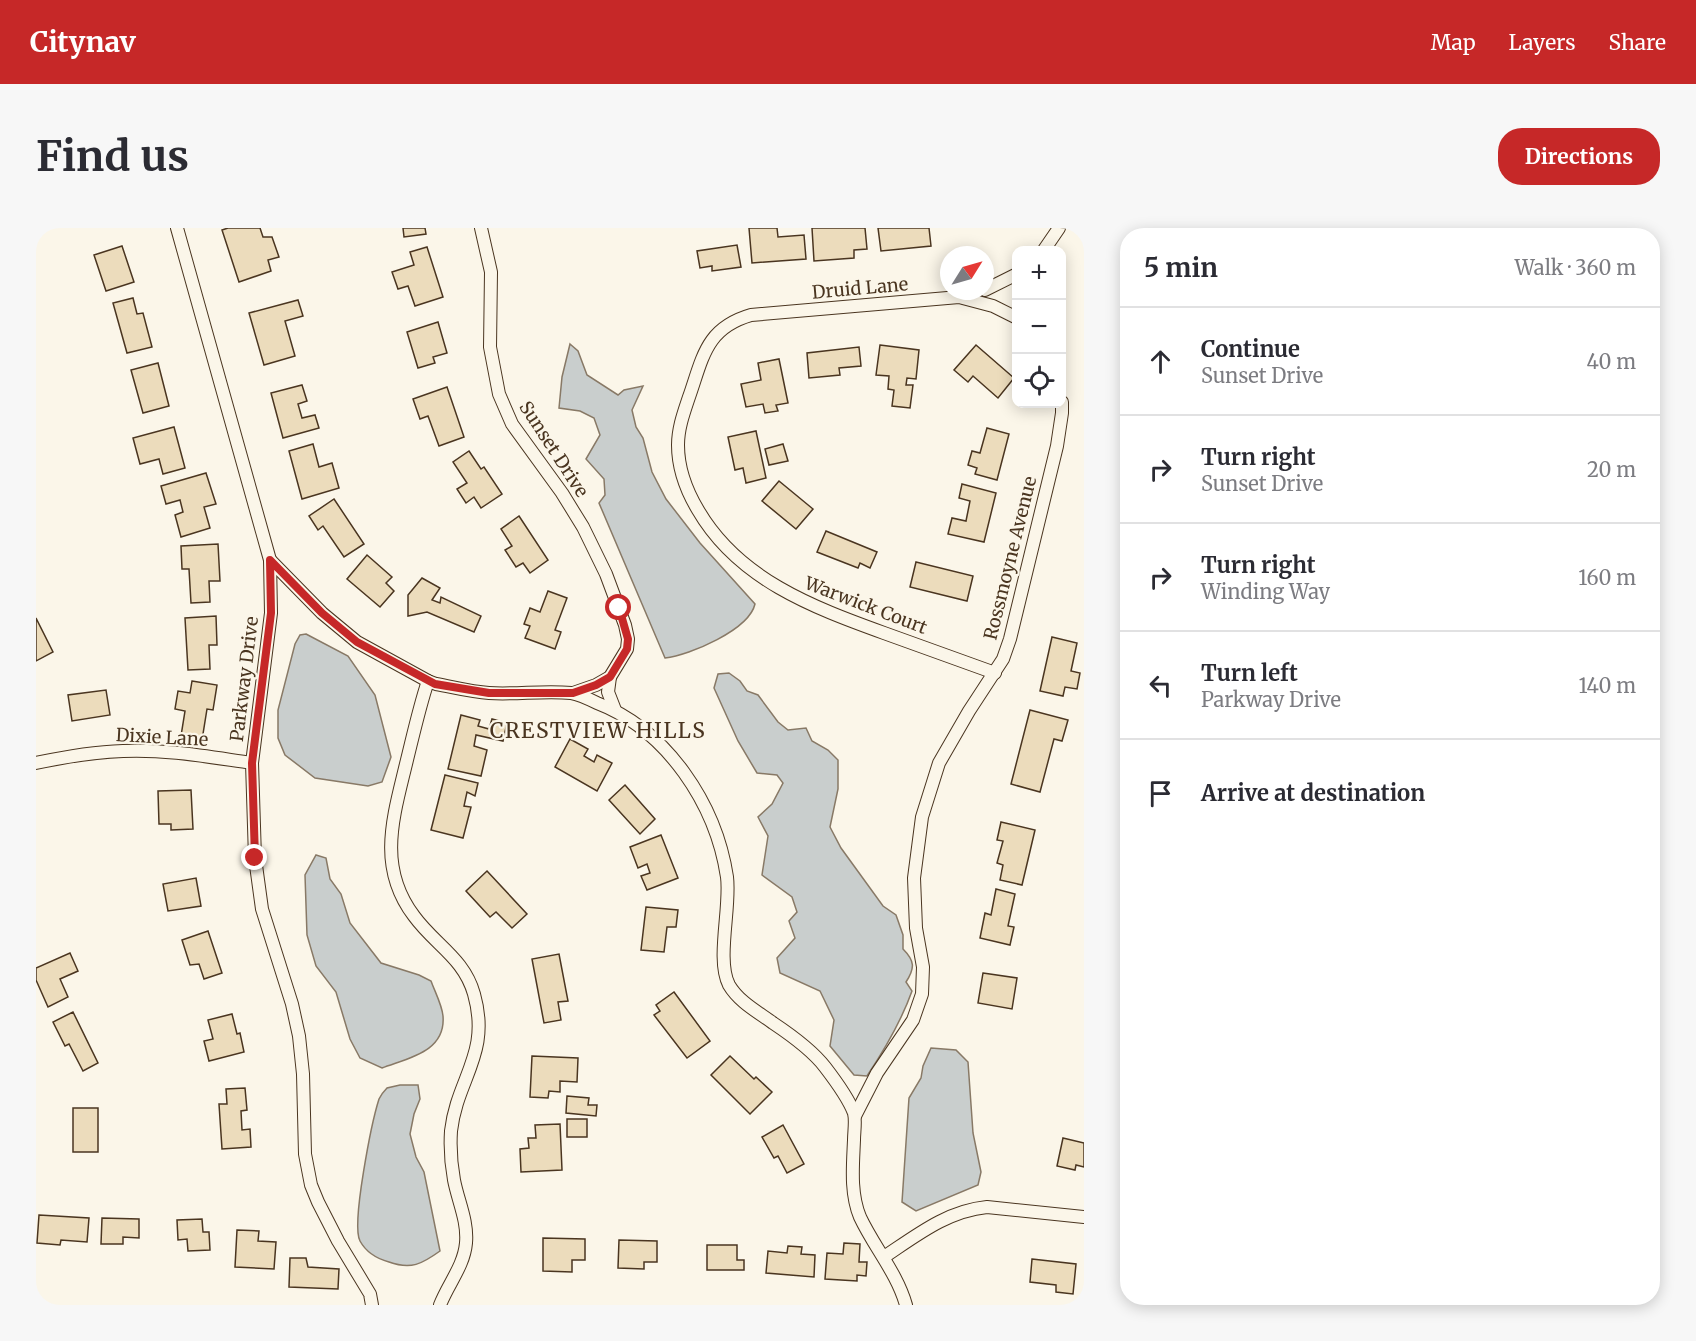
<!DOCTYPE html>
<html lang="en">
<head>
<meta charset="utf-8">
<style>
	body { margin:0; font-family:Merriweather,serif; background:#f7f7f7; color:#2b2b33 }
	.controls { position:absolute; right:18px; top:18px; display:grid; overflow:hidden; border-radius:12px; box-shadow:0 3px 15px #0003 }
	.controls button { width:54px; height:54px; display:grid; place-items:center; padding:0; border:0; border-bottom:2px solid #e1e1e2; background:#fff; color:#2b2b33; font:30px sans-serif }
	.compass { position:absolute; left:904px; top:18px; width:54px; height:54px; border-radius:50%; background:#fff; box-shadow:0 3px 15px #0003; rotate:53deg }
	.stop { position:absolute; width:18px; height:18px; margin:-14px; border:4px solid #c62828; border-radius:50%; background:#fff }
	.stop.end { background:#c62828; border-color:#fff; box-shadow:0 2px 6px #0008 }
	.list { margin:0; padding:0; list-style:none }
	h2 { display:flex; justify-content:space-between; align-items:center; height:78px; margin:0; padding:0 24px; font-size:26px }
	h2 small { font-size:20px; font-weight:400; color:#7c7c81 }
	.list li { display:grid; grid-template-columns:39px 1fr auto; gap:18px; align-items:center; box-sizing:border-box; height:108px; padding:0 24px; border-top:2px solid #e1e1e2 }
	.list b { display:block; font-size:22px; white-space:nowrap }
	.list p { margin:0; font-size:20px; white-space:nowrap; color:#7c7c81 }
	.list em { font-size:20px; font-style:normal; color:#7c7c81 }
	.icon { flex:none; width:33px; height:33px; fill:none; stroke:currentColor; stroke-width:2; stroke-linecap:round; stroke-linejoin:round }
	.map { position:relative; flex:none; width:1048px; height:1077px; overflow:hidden; border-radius:24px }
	header { display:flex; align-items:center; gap:36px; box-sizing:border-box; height:84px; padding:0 30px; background:#c62828; color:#fff }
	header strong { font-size:28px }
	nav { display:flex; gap:33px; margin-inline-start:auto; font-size:21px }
	.intro { display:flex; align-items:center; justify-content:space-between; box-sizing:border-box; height:144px; padding:0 36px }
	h1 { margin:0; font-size:42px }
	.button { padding:15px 27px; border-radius:24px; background:#c62828; color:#fff; font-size:21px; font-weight:700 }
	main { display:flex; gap:36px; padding:0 36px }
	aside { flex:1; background:#fff; border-radius:24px; box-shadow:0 3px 15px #0003 }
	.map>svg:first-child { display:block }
	.water { fill:#c9cecd; stroke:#887966; stroke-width:1.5 }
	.building { fill:#ecdcbc; stroke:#4a3520; stroke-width:1.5 }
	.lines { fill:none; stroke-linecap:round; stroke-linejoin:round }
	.minor-casing { stroke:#4a3520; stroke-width:14 }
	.minor { stroke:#fbf6e9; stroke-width:12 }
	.route { stroke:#c62828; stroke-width:8 }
	.labels { text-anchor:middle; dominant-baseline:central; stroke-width:4.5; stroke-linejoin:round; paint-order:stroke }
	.street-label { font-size:18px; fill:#4a3520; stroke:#fbf6e9 }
	.quarter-label { font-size:21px; letter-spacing:1.5px; fill:#4a3520; stroke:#fbf6e9 }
</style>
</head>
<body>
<header>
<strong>Citynav</strong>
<nav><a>Map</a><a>Layers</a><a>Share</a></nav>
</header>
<div class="intro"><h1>Find us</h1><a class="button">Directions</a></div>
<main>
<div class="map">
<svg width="1048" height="1077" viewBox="0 0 1048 1077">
	<rect width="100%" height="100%" fill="#fbf6e9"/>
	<g class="water">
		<path d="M 534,116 L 542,123 L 551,147 L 582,167 L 588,162 L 607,158 L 596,182 L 600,199 L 607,210 L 616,244 L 630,271 L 664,315 L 719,376 C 713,402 654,427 629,430 L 563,275 L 569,267 L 568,251 L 550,231 L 564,207 L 558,190 L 544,183 L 523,180 L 526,149 Z"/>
		<path d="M 270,406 L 312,428 L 339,467 L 355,529 L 346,554 L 332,558 L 279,550 L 249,527 L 242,510 L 242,482 L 259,416 L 264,407 Z"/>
		<path d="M 693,445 L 704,453 L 711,463 L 722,467 L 742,494 L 752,502 L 770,500 L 776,513 L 792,522 L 802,532 L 802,561 L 794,599 L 805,620 L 847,678 L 860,687 L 867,707 L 867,721 C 879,733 879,740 870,754 L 876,763 C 865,794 849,821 831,848 L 818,847 L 794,818 L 798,792 L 784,763 L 744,745 L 741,730 L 759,710 L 753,693 L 761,684 L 756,669 L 726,647 L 732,608 L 722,589 L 736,576 L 747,555 L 741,547 L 721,545 L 702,513 L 678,460 L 682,446 Z"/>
		<path d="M 280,627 L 290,630 L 294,651 L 305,666 L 314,695 L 345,735 L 383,747 L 395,753 C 399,764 406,777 407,788 C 410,824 372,830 346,840 L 324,830 L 314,811 L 300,764 L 280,738 L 271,707 L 269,647 Z"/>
		<path d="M 895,820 L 920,822 L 932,834 L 937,905 L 945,944 L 942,957 L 880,983 L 866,974 L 873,870 L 885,850 L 887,838 Z"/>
		<path d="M 364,857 L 382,857 L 384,871 L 378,886 L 374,906 L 380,929 L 388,944 L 404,1023 C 386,1036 375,1042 353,1034 C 342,1031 330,1024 324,1013 C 315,996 336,893 343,871 C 345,867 348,863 351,860 Z"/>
	</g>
	<g class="building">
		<path d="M 192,0 L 224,0 L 227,9 L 236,9 L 243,29 L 232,32 L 235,43 L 203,54 L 186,2 Z"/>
		<path d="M 367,0 L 389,0 L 390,6 L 368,9 Z"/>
		<path d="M 713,0 L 741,0 L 742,9 L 768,7 L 770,31 L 716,35 Z"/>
		<path d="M 776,0 L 829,0 L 831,21 L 818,22 L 818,30 L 778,33 Z"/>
		<path d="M 842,0 L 893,0 L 895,18 L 845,23 Z"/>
		<path d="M 701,17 L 705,39 L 676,43 L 676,38 L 664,40 L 661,23 Z"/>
		<path d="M 86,18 L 98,54 L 70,63 L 58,27 Z"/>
		<path d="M 391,19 L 407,69 L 379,78 L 372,58 L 362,61 L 356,44 L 378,37 L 374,24 Z"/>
		<path d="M 97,70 L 101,86 L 107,85 L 116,119 L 91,125 L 77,75 Z"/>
		<path d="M 262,72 L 267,88 L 249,93 L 259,128 L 228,137 L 213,85 Z"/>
		<path d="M 402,94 L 411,125 L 397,129 L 399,135 L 382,140 L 371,104 Z"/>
		<path d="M 844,117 L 883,122 L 880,151 L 871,150 L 870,157 L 877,157 L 874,180 L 856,178 L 858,162 L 852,161 L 853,148 L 840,147 Z"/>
		<path d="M 940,117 L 978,150 L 962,170 L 937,148 L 932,154 L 918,142 Z"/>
		<path d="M 823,119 L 825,138 L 803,140 L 804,147 L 773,150 L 771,125 Z"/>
		<path d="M 743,131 L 752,175 L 740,177 L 742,183 L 729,185 L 727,176 L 710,179 L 705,156 L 725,152 L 722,135 Z"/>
		<path d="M 122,135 L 133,178 L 107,185 L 95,142 Z"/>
		<path d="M 266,157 L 271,173 L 262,176 L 266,190 L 279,187 L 283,200 L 247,210 L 235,165 Z"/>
		<path d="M 411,159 L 428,209 L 403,218 L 392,188 L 384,191 L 377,171 Z"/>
		<path d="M 138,199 L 149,240 L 127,246 L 123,231 L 104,236 L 97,210 Z"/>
		<path d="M 951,200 L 973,206 L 961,252 L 939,246 L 941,240 L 932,237 L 936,223 L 944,225 Z"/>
		<path d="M 720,203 L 730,250 L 710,255 L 707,240 L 699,242 L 692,209 Z"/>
		<path d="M 277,216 L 283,239 L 296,235 L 303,260 L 266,271 L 253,223 Z"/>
		<path d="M 747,216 L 752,233 L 733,237 L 729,221 Z"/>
		<path d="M 433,223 L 445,241 L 448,239 L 466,266 L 445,280 L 438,269 L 430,275 L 421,261 L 431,255 L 417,234 Z"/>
		<path d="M 170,245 L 180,276 L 168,279 L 174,300 L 145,309 L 139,287 L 147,284 L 144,272 L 130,276 L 125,258 Z"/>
		<path d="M 743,253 L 777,281 L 760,301 L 726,273 Z"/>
		<path d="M 926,256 L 960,265 L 948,314 L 912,306 L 916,290 L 930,293 L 934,273 L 923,270 Z"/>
		<path d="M 298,271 L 328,316 L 308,329 L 287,298 L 282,302 L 273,288 Z"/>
		<path d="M 483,288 L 512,332 L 494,345 L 487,335 L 480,339 L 469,322 L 476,318 L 465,301 Z"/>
		<path d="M 790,303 L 841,324 L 834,340 L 824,335 L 822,340 L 781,324 Z"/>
		<path d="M 182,316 L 184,353 L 173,353 L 174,374 L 155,375 L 153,341 L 146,341 L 145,318 Z"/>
		<path d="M 331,327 L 356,349 L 350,355 L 358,363 L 344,379 L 311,351 Z"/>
		<path d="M 880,334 L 937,348 L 931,373 L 874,359 Z"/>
		<path d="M 386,350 L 404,360 L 396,372 L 404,375 L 405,369 L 445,388 L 438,404 L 391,384 L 372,388 L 372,367 Z"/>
		<path d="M 512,363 L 531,370 L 519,402 L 525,404 L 519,421 L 489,410 L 494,398 L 488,396 L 494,380 L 504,384 Z"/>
		<path d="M 180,388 L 181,417 L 173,417 L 174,441 L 152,442 L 149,390 Z"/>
		<path d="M 0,390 L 17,424 L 0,433 Z"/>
		<path d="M 1016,409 L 1041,415 L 1035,443 L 1044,445 L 1041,461 L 1029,459 L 1027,468 L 1004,463 Z"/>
		<path d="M 156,453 L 181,457 L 177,482 L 171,481 L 166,512 L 145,508 L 149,483 L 139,481 L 142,463 L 154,465 Z"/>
		<path d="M 70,462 L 74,487 L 36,493 L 32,467 Z"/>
		<path d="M 994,482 L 1032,492 L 1026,513 L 1018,511 L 1004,564 L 975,556 Z"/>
		<path d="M 425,487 L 444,492 L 442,498 L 453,501 L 456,491 L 471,495 L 467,513 L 440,507 L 438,518 L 451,522 L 445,548 L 412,541 Z"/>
		<path d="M 534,511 L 552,521 L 548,528 L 558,534 L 561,527 L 576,535 L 561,563 L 519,539 Z"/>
		<path d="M 409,547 L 442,555 L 439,568 L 431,564 L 428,578 L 435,579 L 427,610 L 395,602 Z"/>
		<path d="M 589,557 L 619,591 L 604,606 L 573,572 Z"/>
		<path d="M 155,562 L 157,601 L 135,602 L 135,596 L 123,596 L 122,563 Z"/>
		<path d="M 965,594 L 999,602 L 986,657 L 964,652 L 967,637 L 961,635 L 967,613 L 961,612 Z"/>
		<path d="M 625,607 L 642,650 L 611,662 L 605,648 L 614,645 L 611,636 L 602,640 L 594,619 Z"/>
		<path d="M 451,643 L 491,686 L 476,700 L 460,684 L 454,689 L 430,663 Z"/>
		<path d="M 160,650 L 165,678 L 132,683 L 127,656 Z"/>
		<path d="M 960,661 L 979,666 L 972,698 L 978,699 L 974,717 L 944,710 L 949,685 L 955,687 Z"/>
		<path d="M 610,679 L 642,682 L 640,699 L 631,699 L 628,724 L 605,722 Z"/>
		<path d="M 172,703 L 186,745 L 168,751 L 163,736 L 154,737 L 146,712 Z"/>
		<path d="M 34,725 L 42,743 L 24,751 L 32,769 L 12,779 L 0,752 L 0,740 Z"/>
		<path d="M 523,726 L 532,773 L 522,774 L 525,792 L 508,795 L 496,731 Z"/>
		<path d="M 947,745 L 981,750 L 976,781 L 942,775 Z"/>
		<path d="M 638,764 L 674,813 L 651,830 L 618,787 L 624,783 L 620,777 Z"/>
		<path d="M 37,784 L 62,835 L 47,843 L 33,816 L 29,818 L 17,794 Z"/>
		<path d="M 196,786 L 201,806 L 204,805 L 208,824 L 173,833 L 168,813 L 177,811 L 172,792 Z"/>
		<path d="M 496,828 L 542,830 L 541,854 L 524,853 L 524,864 L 513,863 L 512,870 L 494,869 Z"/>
		<path d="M 694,828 L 718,851 L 720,849 L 736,864 L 714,886 L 675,847 Z"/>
		<path d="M 209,860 L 211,882 L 205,883 L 206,902 L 214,901 L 215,919 L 186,921 L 183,876 L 191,876 L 190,861 Z"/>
		<path d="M 531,868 L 553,870 L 552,877 L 561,877 L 560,888 L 530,885 Z"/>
		<rect x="37" y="880" width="25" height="44"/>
		<rect x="531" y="891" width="20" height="18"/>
		<path d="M 524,896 L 526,942 L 485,944 L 484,921 L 493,920 L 492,910 L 500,910 L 499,897 Z"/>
		<path d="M 747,897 L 768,936 L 751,945 L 742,928 L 738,930 L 726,909 Z"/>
		<path d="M 1027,910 L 1048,915 L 1048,939 L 1040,937 L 1039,942 L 1021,938 Z"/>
		<path d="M 3,987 L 53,990 L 51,1014 L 25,1012 L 24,1017 L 1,1015 Z"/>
		<path d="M 66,990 L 103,991 L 103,1010 L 87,1009 L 87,1016 L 65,1016 Z"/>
		<path d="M 166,991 L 167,1004 L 173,1004 L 174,1022 L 152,1023 L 151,1011 L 142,1012 L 141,992 Z"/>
		<path d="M 201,1002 L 223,1003 L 222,1013 L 240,1014 L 238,1041 L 199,1039 Z"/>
		<path d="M 507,1010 L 549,1011 L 549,1032 L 536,1032 L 536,1044 L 507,1043 Z"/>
		<path d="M 583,1012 L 621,1013 L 621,1034 L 608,1034 L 608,1041 L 582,1040 Z"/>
		<path d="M 808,1015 L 824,1016 L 823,1034 L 831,1034 L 830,1048 L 821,1047 L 821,1053 L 789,1051 L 791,1025 L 807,1026 Z"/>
		<path d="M 671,1017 L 701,1017 L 701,1032 L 708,1032 L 708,1042 L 671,1042 Z"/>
		<path d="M 752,1018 L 766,1019 L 765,1026 L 779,1027 L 778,1049 L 730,1045 L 732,1023 L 751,1025 Z"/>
		<path d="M 254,1030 L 270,1030 L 272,1039 L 303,1041 L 302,1061 L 253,1059 Z"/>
		<path d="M 996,1031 L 1040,1036 L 1037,1066 L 1020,1064 L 1020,1057 L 994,1054 Z"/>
	</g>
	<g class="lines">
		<g class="minor-casing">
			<g id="minor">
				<path d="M 141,0 L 234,332 L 235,385 L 216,535 L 219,630 L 226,681 L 256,776 L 263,808 L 267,846 L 269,926 L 275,957 L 282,974 L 302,1013 L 334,1066 L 336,1077"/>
				<path d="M 445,0 L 455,44 L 454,119 L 463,166 L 476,196 L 526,265 L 547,299 L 570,346 L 589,397 L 592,411 L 591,421 L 574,449 L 560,457 L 537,465"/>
				<path d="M 1008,22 L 1023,0"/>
				<path d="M 949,62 L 981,46"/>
				<path d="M 234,332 L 286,385 L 321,414 L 392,453 L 400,456 C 417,459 435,464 453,465 C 480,467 508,462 535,465 C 543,466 553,471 561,475 C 631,502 680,576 691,649 C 695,679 680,732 693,757 C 703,774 722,784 737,795 C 755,807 776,822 789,839 C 799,852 812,869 818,885 C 820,893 818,904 818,912 C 817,937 814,965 824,989 C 838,1019 861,1045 870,1077"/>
				<path d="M 959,445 C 922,432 885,418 848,405 C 776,379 702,351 662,282 C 650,262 642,240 642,217 C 642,200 648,184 653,169 C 667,129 670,100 715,87 L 923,69 L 957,78 L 981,90"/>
				<path d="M 574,449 L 572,464 L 579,482"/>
				<path d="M 392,453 C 383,480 377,508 370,536 C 357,590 341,639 378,688 C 399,717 428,730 438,766 C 455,826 421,850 415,903 C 414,919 415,936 418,952 C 422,973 432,993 430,1015 C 428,1038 412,1056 404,1077"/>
				<path d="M 0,535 C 28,529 58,524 87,523 C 130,521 173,529 216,535"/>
				<path d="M 819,888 L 841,845 L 877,792 L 886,766 L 887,739 L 880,700 L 878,650 L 886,589 L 903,535 L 933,483 L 967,431 L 974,411 L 1021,218 L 1026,185 L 1026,174"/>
				<path d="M 848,1029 C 881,1007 911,983 951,979 L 1048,989"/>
			</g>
		</g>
		<use href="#minor" class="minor"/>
	</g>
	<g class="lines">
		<path class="route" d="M 219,630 L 216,535 L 235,385 L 234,332 L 286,385 L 321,414 L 399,456 L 453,465 L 537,465 L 560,457 L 574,449 L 591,421 L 592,411 L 583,380"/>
	</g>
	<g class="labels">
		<g class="street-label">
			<text transform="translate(824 60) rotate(-5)">Druid Lane</text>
			<text transform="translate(518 221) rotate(57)">Sunset Drive</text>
			<text transform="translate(974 330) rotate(-76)">Rossmoyne Avenue</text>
			<text transform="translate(830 377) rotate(21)">Warwick Court</text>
			<text transform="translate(208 451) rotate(-83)">Parkway Drive</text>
			<text transform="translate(126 509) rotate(3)">Dixie Lane</text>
		</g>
		<g class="quarter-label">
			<text x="562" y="502">CRESTVIEW HILLS</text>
		</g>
	</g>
</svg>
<div class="controls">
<button>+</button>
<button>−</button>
<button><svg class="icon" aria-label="locate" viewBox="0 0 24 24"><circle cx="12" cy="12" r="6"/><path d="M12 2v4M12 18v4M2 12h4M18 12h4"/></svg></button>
</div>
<svg class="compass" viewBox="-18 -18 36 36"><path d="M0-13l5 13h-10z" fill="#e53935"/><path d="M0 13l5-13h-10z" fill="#7c7c81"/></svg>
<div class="stop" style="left:583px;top:380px"></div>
<div class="stop end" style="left:219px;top:630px"></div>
</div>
<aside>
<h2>5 min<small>Walk · 360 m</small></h2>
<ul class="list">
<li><svg class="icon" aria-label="ahead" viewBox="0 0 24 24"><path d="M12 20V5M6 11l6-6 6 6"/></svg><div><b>Continue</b><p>Sunset Drive</p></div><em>40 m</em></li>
<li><svg class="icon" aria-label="right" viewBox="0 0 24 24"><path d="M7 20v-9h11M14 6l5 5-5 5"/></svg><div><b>Turn right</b><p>Sunset Drive</p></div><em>20 m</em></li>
<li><svg class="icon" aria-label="right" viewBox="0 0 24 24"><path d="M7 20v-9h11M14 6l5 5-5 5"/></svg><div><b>Turn right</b><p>Winding Way</p></div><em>160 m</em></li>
<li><svg class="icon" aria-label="left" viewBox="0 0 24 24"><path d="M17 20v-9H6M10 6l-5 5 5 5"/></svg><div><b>Turn left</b><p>Parkway Drive</p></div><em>140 m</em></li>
<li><svg class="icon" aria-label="arrive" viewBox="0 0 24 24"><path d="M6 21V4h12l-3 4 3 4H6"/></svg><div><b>Arrive at destination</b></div></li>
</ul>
</aside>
</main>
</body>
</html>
